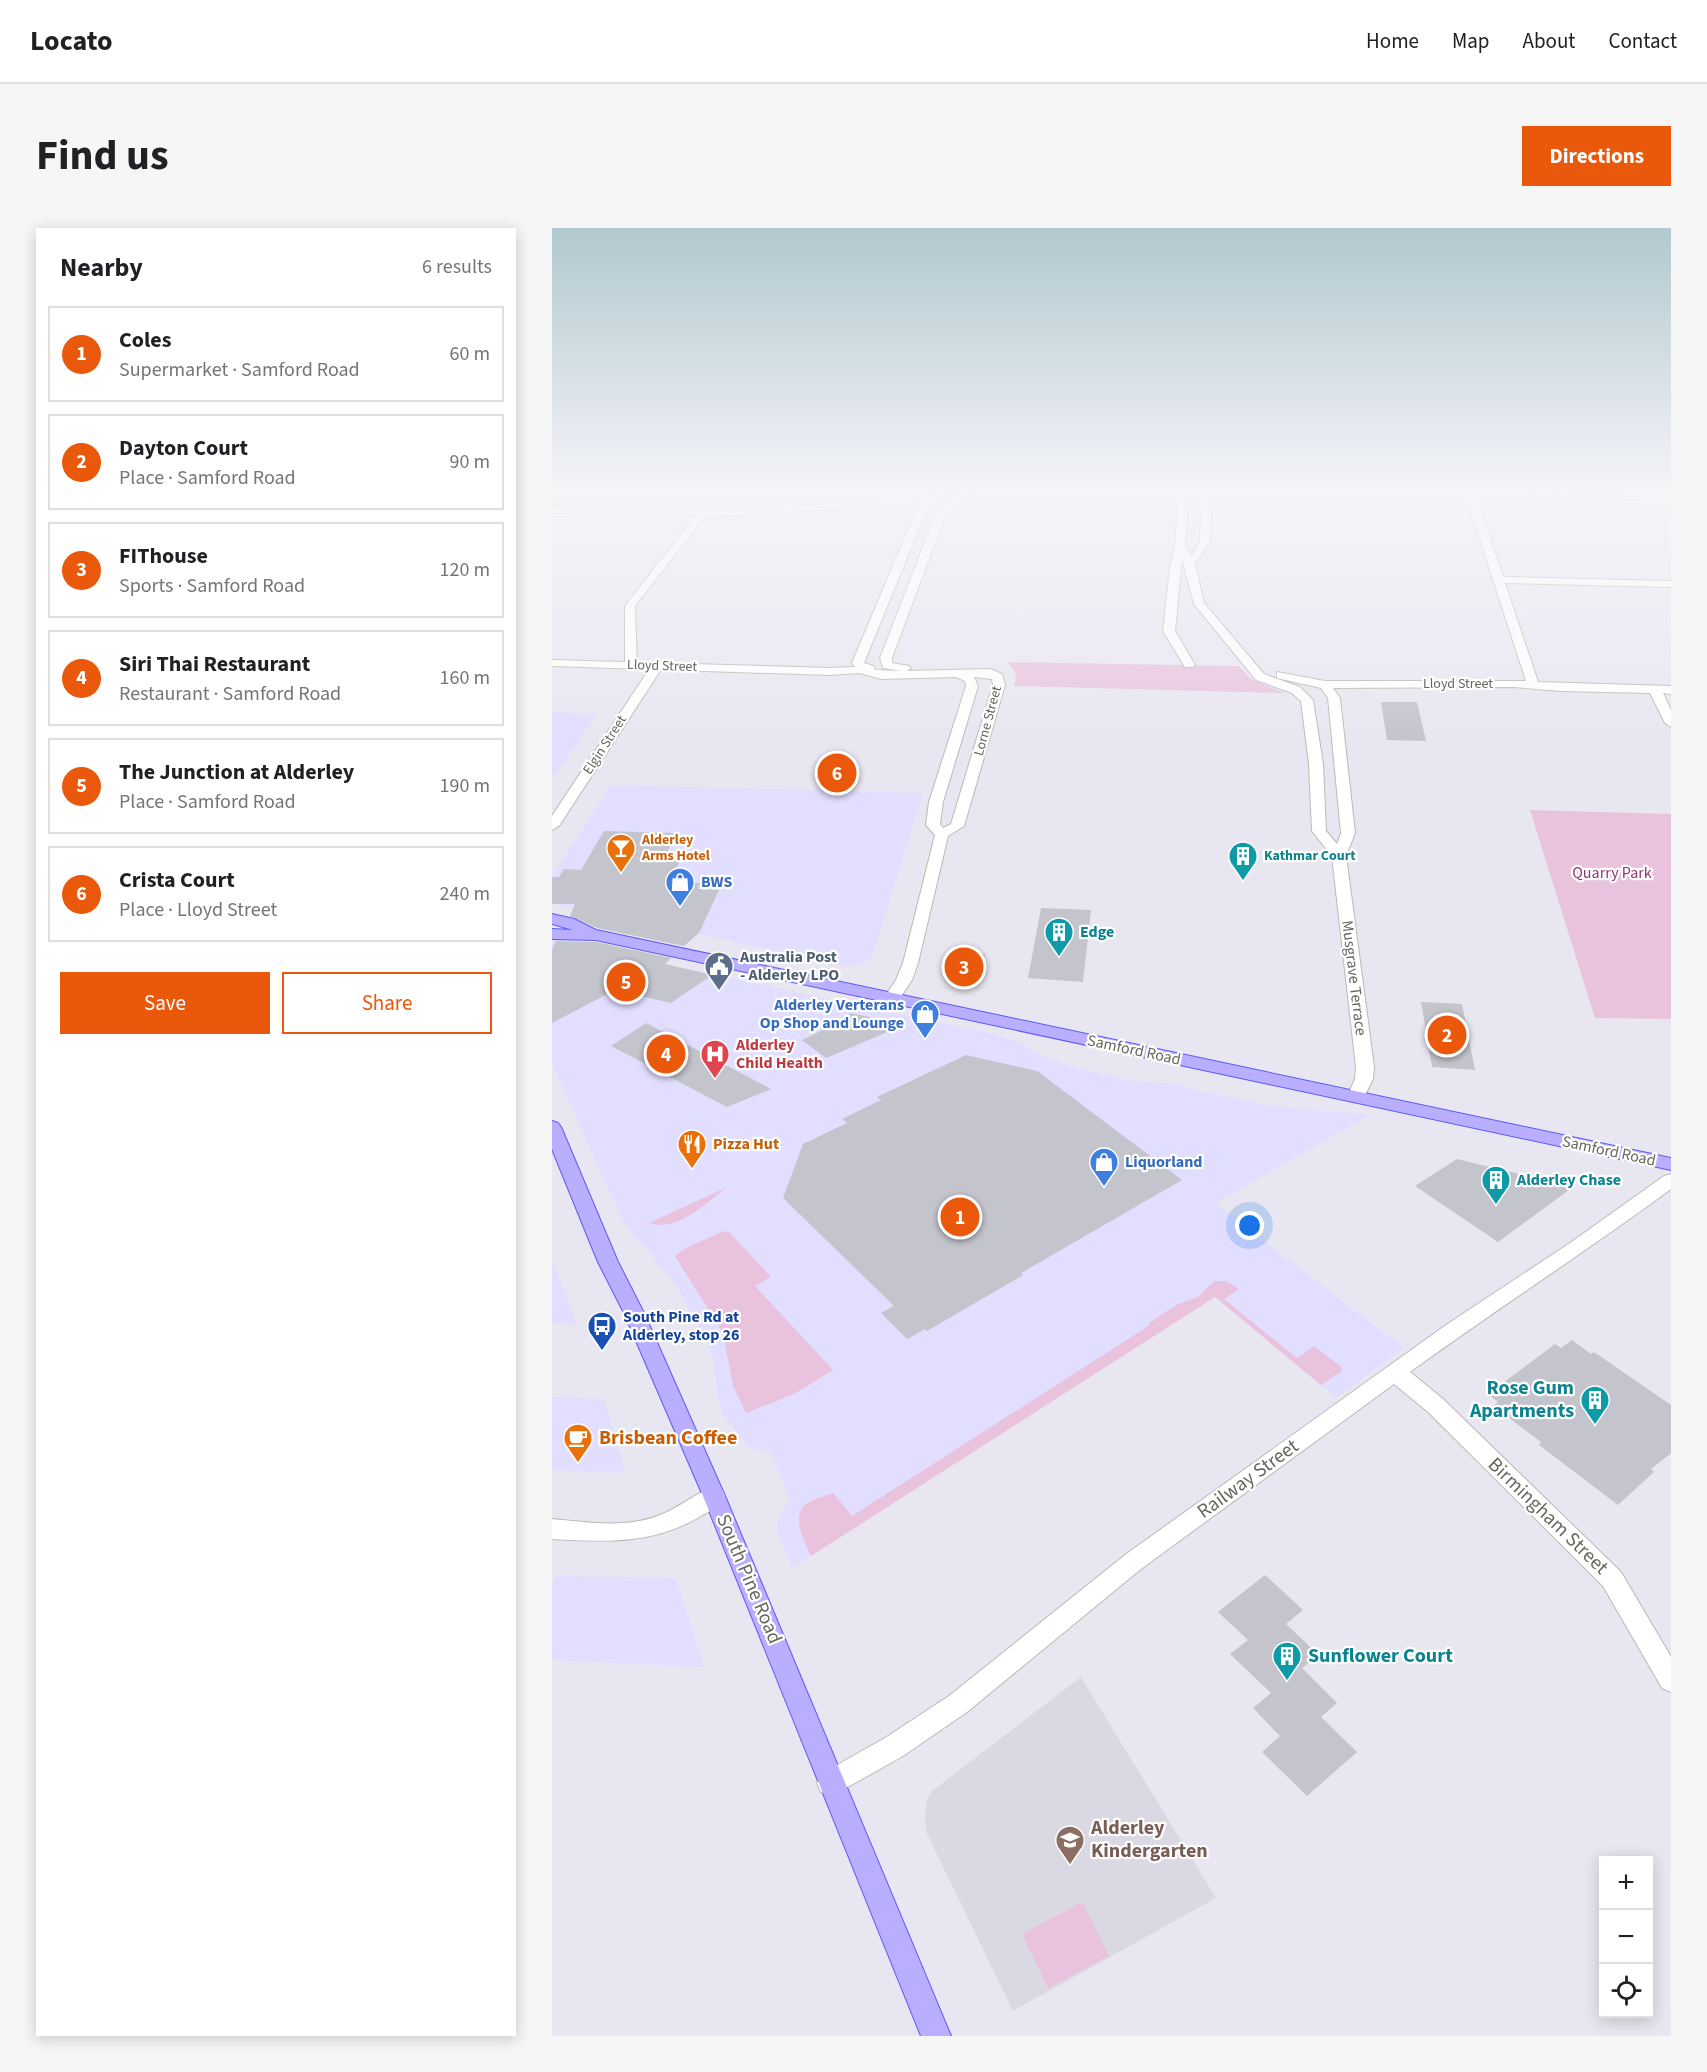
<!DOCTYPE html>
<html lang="en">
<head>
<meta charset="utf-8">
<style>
	body { margin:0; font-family:"Source Sans 3",sans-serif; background:#f6f6f6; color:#202124 }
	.controls { position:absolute; right:18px; bottom:18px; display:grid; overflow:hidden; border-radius:0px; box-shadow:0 3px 15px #0003 }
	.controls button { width:54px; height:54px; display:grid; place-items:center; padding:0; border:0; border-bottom:2px solid #e0e0e0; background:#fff; color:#202124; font:30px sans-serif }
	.you { position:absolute; left:698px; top:998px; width:21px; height:21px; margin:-15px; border:4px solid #fff; border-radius:50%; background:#1a73e8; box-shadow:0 0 0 9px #1a73e833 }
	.badge { display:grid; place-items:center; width:39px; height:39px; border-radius:50%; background:#ea580c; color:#fff; font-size:20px; font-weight:700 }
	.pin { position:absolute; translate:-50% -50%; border:3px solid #fff; box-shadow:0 2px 6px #0006 }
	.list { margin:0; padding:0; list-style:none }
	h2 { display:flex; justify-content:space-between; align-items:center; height:78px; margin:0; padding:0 24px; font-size:26px }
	h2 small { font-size:20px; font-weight:400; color:#757577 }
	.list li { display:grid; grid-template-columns:39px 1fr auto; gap:18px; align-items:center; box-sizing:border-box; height:96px; margin:0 12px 12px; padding:0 12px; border:2px solid #e0e0e0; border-radius:0px }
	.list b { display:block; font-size:22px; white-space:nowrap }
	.list p { margin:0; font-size:20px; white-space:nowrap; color:#757577 }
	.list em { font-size:20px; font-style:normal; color:#757577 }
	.actions { display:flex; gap:12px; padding:18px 24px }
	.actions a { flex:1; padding:14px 0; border:2px solid #ea580c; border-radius:0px; text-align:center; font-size:21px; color:#ea580c }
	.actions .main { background:#ea580c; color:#fff }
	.icon { flex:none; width:33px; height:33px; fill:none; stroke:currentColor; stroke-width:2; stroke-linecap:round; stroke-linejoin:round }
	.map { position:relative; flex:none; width:1119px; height:1808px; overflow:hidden; border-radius:0px }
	header { display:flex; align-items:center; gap:36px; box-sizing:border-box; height:84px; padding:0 30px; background:#fff; border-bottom:2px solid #e0e0e0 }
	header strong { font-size:28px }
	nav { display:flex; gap:33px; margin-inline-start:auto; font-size:21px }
	.intro { display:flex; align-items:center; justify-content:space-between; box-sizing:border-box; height:144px; padding:0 36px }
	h1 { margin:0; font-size:42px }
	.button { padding:15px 27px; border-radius:0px; background:#ea580c; color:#fff; font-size:21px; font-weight:700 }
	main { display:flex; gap:36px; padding:0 36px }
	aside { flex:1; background:#fff; border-radius:0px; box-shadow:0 3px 15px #0003 }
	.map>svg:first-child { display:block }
	.commercial { fill:#e1deff }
	.education { fill:#d9d8e3 }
	.green { fill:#e9c3de }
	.building { fill:#c3c4cc }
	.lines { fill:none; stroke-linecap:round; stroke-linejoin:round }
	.street-casing { stroke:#bab9b2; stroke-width:2 }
	.secondary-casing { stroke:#bab9b1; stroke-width:2 }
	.primary-casing { stroke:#5d5af7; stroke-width:2 }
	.street { fill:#fff; fill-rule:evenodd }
	.secondary { fill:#fff; fill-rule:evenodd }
	.primary { fill:#b9aeff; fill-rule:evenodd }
	.labels { text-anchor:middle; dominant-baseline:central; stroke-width:4.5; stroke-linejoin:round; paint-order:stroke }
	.far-street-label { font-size:14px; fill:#68675e; stroke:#fff }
	.far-food-label { font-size:14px; font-weight:bold; fill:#c56008; stroke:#fff; text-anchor:start }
	.far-culture-label { font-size:14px; font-weight:bold; fill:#0d838f; stroke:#fff; text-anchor:start }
	.park-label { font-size:16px; fill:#913571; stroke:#fff }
	.shop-label { font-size:16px; font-weight:bold; fill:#366cbe; stroke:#fff; text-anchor:start }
	.culture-label { font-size:16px; font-weight:bold; fill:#0d838f; stroke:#fff; text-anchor:start }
	.service-label { font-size:16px; font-weight:bold; fill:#4e5e75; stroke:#fff; text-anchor:start }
	.street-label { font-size:16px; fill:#68675e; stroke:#fff }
	.health-label { font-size:16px; font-weight:bold; fill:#be3a42; stroke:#fff; text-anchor:start }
	.food-label { font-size:16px; font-weight:bold; fill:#c56008; stroke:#fff; text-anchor:start }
	.transit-label { font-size:16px; font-weight:bold; fill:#164399; stroke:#fff; text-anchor:start }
	.near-culture-label { font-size:20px; font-weight:bold; fill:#0d838f; stroke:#fff; text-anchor:end }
	.near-food-label { font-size:20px; font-weight:bold; fill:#c56008; stroke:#fff; text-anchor:start }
	.near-street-label { font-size:20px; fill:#68675e; stroke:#fff }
	.near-education-label { font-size:20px; font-weight:bold; fill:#785e54; stroke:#fff; text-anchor:start }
</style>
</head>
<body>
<header>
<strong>Locato</strong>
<nav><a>Home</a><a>Map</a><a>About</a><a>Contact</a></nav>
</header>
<div class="intro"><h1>Find us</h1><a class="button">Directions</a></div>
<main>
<aside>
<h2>Nearby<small>6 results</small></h2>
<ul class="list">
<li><span class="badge">1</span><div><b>Coles</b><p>Supermarket · Samford Road</p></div><em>60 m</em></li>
<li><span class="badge">2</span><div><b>Dayton Court</b><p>Place · Samford Road</p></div><em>90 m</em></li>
<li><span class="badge">3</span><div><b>FIThouse</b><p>Sports · Samford Road</p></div><em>120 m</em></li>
<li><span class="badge">4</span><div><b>Siri Thai Restaurant</b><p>Restaurant · Samford Road</p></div><em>160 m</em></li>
<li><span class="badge">5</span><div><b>The Junction at Alderley</b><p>Place · Samford Road</p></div><em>190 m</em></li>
<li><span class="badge">6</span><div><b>Crista Court</b><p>Place · Lloyd Street</p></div><em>240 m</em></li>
</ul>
<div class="actions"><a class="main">Save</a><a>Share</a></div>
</aside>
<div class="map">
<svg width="1119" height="1808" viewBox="0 0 1119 1808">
	<rect width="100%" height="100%" fill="#e8e7f1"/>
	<g class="commercial">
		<path d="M 0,484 L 45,486 L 0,551 Z"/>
		<path d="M 59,557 L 371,565 L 320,729 L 314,734 L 298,738 L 0,676 L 0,648 Z"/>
		<path d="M 0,712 L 447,807 L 468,815 L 489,828 L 514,837 L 580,853 L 628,856 L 635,860 L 718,878 L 817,887 L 663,975 L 852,1120 L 784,1170 L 663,1069 L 240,1340 L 225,1301 L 228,1286 L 238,1271 L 218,1224 L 197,1220 L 171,1187 L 165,1168 L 162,1131 L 156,1116 L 124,1057 L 71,994 L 0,835 Z"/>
		<path d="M 0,1030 L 25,1097 L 0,1096 Z"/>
		<path d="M 0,1169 L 52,1171 L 73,1242 L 64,1245 L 0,1242 Z"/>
		<path d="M 4,1348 L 124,1350 L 152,1439 L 0,1432 L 0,1359 Z"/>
	</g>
	<path class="education" d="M 529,1449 L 664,1670 L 461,1783 L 375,1606 L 373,1590 L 375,1571 L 380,1563 Z"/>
	<g class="green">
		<path d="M 455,434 L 687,438 L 699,451 L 732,465 L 462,458 C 466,447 463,442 455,434 Z"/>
		<path d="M 978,582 L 1119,586 L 1119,791 L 1043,790 Z"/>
		<path d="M 175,959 C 156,974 124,1005 97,995 Z"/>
		<path d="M 172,1003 L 178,1005 L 219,1049 L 203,1058 L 281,1142 L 242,1166 L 194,1185 L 181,1158 L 171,1105 L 123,1028 L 132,1021 Z"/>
		<path d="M 662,1053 L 674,1053 L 687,1061 L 672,1071 L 745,1130 L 762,1118 L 788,1138 L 790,1143 L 769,1157 L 663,1069 L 259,1328 C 253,1314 239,1290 253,1277 C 260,1271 273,1268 281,1265 L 300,1288 L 598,1097 L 597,1095 L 624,1077 L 646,1069 Z"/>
		<path d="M 530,1674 L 557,1728 L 496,1760 L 470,1706 Z"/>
	</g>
	<g class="building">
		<path d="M 829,474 L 865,474 L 874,513 L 835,512 Z"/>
		<path d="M 52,603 L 125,605 L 114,626 L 131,627 L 117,654 L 148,655 L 146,661 L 167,662 L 147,705 L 132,718 L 45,700 L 18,688 L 23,676 L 0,676 L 0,649 L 7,649 L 12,641 L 29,642 Z"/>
		<path d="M 489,680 L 539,682 L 531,754 L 476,750 Z"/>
		<path d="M 4,713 L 44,714 L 119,730 L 113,736 L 160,747 L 119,775 L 63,762 L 0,795 L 0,722 Z"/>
		<path d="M 405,725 L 433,726 L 428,751 L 392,750 L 397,728 L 404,728 Z"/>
		<path d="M 869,774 L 910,776 L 923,842 L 880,839 Z"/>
		<path d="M 298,785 L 327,791 L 322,798 L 340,802 L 274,830 L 250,812 L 292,792 Z"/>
		<path d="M 94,795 L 219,861 L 175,879 L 59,818 Z"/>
		<path d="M 414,827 L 485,843 L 630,952 L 469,1045 L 471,1047 L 375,1103 L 373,1101 L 355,1111 L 329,1085 L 342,1078 L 231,970 L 251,916 L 295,895 L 290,891 L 329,872 L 325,869 Z"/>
		<path d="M 905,931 L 1021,959 L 946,1014 L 863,958 Z"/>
		<path d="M 1020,1112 L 1039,1126 L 1042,1124 L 1119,1177 L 1119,1225 L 1099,1241 L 1102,1244 L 1066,1277 L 987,1217 L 989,1214 L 941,1178 L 946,1174 L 936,1166 L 1003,1116 L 1009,1120 Z"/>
		<path d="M 713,1347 L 751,1382 L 734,1396 L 767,1427 L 750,1440 L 785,1475 L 769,1489 L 805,1524 L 755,1568 L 710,1524 L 728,1508 L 701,1480 L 719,1465 L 678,1426 L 696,1412 L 666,1384 Z"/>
	</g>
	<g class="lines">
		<g class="street-casing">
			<g id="street">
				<path d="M 627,262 L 637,262 L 633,317 L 639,328 L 648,314 L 650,262 L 660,262 L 658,314 L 643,336 L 652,375 L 712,446 L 748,459 L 761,472 L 771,536 L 774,603 L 785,616 L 789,605 L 776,470 L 769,460 L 725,450 L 725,444 L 773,453 L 974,453 L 912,262 L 922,262 L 923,265 L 1119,270 L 1119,276 L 925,271 L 951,349 L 1119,353 L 1119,359 L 953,355 L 986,454 L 1119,458 L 1119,466 L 1111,465 L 1119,482 L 1119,499 L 1113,495 L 1098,465 L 1008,463 L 961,459 L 781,460 L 788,470 L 803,605 L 794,628 L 822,839 L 821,851 L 810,873 L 798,873 L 795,869 L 803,851 L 804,839 L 780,628 L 760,603 L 757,536 L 749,473 L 740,465 L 704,452 L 642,376 L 630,331 L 623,403 L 643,437 L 641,439 L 633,439 L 611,403 L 618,339 L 623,317 Z"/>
				<path d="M 379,269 L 382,270 L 382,274 L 182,288 L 154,287 L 83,378 L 85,437 L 79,441 L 73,437 L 73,378 L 144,287 L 0,285 L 0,279 L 182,282 Z"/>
				<path d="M 106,433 L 112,437 L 7,598 L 0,602 L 0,588 L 100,437 Z"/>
				<path d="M 1119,946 L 1119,961 C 1033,1024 944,1082 858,1144 L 891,1171 L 1069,1344 L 1119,1429 L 1119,1464 L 1110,1460 L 1051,1358 L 875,1183 L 842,1156 L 589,1341 L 415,1484 L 351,1528 L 287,1564 L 278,1568 L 269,1564 L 265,1555 L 269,1546 L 333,1510 L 397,1468 L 573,1327 L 894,1097 L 1018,1015 L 1112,948 Z"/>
				<path d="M 162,1259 L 170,1261 L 173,1268 C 169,1278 158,1283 149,1288 C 101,1317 53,1314 0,1311 L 0,1291 C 34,1294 75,1301 108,1287 C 127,1280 143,1265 162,1259 Z"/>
			</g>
		</g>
		<g class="secondary-casing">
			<path id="secondary" d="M 388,262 L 400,262 L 382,274 L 373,286 L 312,435 L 322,438 L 323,442 L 349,443 L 331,440 L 328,430 L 382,290 C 393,276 405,262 424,262 L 404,276 L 392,291 L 340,430 L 340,435 L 357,438 L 359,440 L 355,443 L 438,441 L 450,446 L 453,457 L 412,598 L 396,608 L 366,735 L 360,752 L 346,773 L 340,775 L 332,770 L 344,752 L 351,735 L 383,607 L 374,597 L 377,574 L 414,458 L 413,453 L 404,449 L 329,451 L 308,445 L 277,447 L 0,438 L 0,432 L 277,440 L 303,439 L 300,435 L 363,285 L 376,270 ZM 422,449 L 440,451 L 441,457 L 399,596 L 391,600 L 388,596 L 391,574 L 426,458 Z"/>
		</g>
		<g class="primary-casing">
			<g id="primary">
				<path d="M 0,686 L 22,691 L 44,702 L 1119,930 L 1119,942 L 44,712 L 0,711 L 0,701 L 21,702 L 0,696 Z"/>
				<path d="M 0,893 L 6,895 L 9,899 L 66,1034 L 92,1085 L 173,1268 L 399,1808 L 369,1808 L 151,1268 L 72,1085 L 46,1034 L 0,921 Z"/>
			</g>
		</g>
		<use href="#street" class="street"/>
		<use href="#secondary" class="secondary"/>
		<use href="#primary" class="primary"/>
	</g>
	<linearGradient id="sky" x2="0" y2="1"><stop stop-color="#b1c9cf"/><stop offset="0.51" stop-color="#f5f4f9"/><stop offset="1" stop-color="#f5f4f9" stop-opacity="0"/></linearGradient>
	<rect width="1119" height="515" fill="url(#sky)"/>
	<defs>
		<g id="bar-pin" transform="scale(1.5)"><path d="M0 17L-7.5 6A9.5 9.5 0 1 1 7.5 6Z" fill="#e8710a" stroke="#fff"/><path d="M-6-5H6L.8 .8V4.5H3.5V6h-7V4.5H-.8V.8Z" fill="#fff"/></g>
		<g id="building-pin" transform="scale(1.5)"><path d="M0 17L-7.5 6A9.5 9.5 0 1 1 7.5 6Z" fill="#0f9aa8" stroke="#fff"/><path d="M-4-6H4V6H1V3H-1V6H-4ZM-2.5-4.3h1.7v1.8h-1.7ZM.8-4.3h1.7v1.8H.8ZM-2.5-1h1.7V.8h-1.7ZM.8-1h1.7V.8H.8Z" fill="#fff"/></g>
		<g id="shop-pin" transform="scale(1.5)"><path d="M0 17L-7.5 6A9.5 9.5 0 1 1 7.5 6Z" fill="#3f7fe0" stroke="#fff"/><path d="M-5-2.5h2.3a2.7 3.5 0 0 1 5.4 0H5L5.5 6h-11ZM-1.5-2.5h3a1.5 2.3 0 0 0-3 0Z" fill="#fff"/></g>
		<g id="civic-pin" transform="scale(1.5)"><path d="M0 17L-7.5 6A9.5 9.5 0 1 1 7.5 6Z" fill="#5c6f8a" stroke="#fff"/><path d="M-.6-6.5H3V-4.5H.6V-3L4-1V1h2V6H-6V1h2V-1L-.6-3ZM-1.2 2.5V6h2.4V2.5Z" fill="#fff"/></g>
		<g id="hospital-pin" transform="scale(1.5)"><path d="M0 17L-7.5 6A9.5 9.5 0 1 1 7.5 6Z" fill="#e0444e" stroke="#fff"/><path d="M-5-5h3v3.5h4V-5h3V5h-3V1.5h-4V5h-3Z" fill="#fff"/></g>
		<g id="restaurant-pin" transform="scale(1.5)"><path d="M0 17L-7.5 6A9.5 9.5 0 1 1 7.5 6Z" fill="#e8710a" stroke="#fff"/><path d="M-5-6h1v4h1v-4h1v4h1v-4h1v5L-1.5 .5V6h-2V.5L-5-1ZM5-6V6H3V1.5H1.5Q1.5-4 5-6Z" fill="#fff"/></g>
		<g id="bus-pin" transform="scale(1.5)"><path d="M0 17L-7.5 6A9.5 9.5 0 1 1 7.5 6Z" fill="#1a4fb4" stroke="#fff"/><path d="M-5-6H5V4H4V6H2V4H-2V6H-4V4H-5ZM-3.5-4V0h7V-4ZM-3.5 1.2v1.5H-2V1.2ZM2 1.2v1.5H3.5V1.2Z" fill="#fff"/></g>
		<g id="cafe-pin" transform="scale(1.5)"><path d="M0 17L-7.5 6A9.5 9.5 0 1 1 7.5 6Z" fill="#e8710a" stroke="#fff"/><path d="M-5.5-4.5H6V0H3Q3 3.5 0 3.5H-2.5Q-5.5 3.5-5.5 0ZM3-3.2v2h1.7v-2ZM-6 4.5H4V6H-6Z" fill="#fff"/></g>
		<g id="school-pin" transform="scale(1.5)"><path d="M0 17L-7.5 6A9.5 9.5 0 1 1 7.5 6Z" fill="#8d6e63" stroke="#fff"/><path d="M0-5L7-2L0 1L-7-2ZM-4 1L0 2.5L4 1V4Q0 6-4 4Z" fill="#fff"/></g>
	</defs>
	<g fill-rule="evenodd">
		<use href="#bar-pin" x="69" y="620"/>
		<use href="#building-pin" x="691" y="628"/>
		<use href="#shop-pin" x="128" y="654"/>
		<use href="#building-pin" x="507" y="704"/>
		<use href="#civic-pin" x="167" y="738"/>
		<use href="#shop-pin" x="373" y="786"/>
		<use href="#hospital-pin" x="163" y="826"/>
		<use href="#restaurant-pin" x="140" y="916"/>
		<use href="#shop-pin" x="552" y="934"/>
		<use href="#building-pin" x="944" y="952"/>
		<use href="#bus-pin" x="50" y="1098"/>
		<use href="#building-pin" x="1043" y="1172"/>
		<use href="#cafe-pin" x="26" y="1210"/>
		<use href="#building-pin" x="735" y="1428"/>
		<use href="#school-pin" x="518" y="1612"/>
	</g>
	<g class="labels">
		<g class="far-street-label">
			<text transform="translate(110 438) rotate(2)">Lloyd Street</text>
			<text x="906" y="456">Lloyd Street</text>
			<text transform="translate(436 493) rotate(-75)">Lorne Street</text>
			<text transform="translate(53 517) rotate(-57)">Elgin Street</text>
		</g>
		<g class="far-food-label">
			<text x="90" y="612">Alderley<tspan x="90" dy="16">Arms Hotel</tspan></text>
		</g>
		<g class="far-culture-label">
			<text x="712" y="628">Kathmar Court</text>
		</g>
		<g class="park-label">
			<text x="1060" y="645">Quarry Park</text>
		</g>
		<g class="shop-label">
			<text x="149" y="654">BWS</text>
			<text x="352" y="777" text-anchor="end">Alderley Verterans<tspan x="352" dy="18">Op Shop and Lounge</tspan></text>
			<text x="573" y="934">Liquorland</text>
		</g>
		<g class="culture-label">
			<text x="528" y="704">Edge</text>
			<text x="965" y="952">Alderley Chase</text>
		</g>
		<g class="service-label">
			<text x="188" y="729">Australia Post<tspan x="188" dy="18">- Alderley LPO</tspan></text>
		</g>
		<g class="street-label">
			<text transform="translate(802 750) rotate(83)">Musgrave Terrace</text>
			<text transform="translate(582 822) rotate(12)">Samford Road</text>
			<text transform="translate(1057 923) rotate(12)">Samford Road</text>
		</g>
		<g class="health-label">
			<text x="184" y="817">Alderley<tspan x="184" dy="18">Child Health</tspan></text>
		</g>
		<g class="food-label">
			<text x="161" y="916">Pizza Hut</text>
		</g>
		<g class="transit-label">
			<text x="71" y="1089">South Pine Rd at<tspan x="71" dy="18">Alderley, stop 26</tspan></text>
		</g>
		<g class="near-culture-label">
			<text x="1022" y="1160">Rose Gum<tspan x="1022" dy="23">Apartments</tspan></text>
			<text x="756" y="1428" text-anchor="start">Sunflower Court</text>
		</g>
		<g class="near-food-label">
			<text x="47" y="1210">Brisbean Coffee</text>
		</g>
		<g class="near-street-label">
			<text transform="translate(696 1251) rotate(-36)">Railway Street</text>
			<text transform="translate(996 1288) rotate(44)">Birmingham Street</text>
			<text transform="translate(197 1351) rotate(67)">South Pine Road</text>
		</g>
		<g class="near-education-label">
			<text x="539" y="1600">Alderley<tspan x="539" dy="23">Kindergarten</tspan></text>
		</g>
	</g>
</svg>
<div class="controls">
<button>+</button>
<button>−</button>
<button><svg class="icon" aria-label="locate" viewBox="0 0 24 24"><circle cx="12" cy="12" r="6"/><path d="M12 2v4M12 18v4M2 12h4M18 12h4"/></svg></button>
</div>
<div class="you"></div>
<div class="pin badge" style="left:408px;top:989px">1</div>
<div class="pin badge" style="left:895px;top:807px">2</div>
<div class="pin badge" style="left:412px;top:739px">3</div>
<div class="pin badge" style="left:114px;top:826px">4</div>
<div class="pin badge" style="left:74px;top:754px">5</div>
<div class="pin badge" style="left:285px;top:545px">6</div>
</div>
</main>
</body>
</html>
